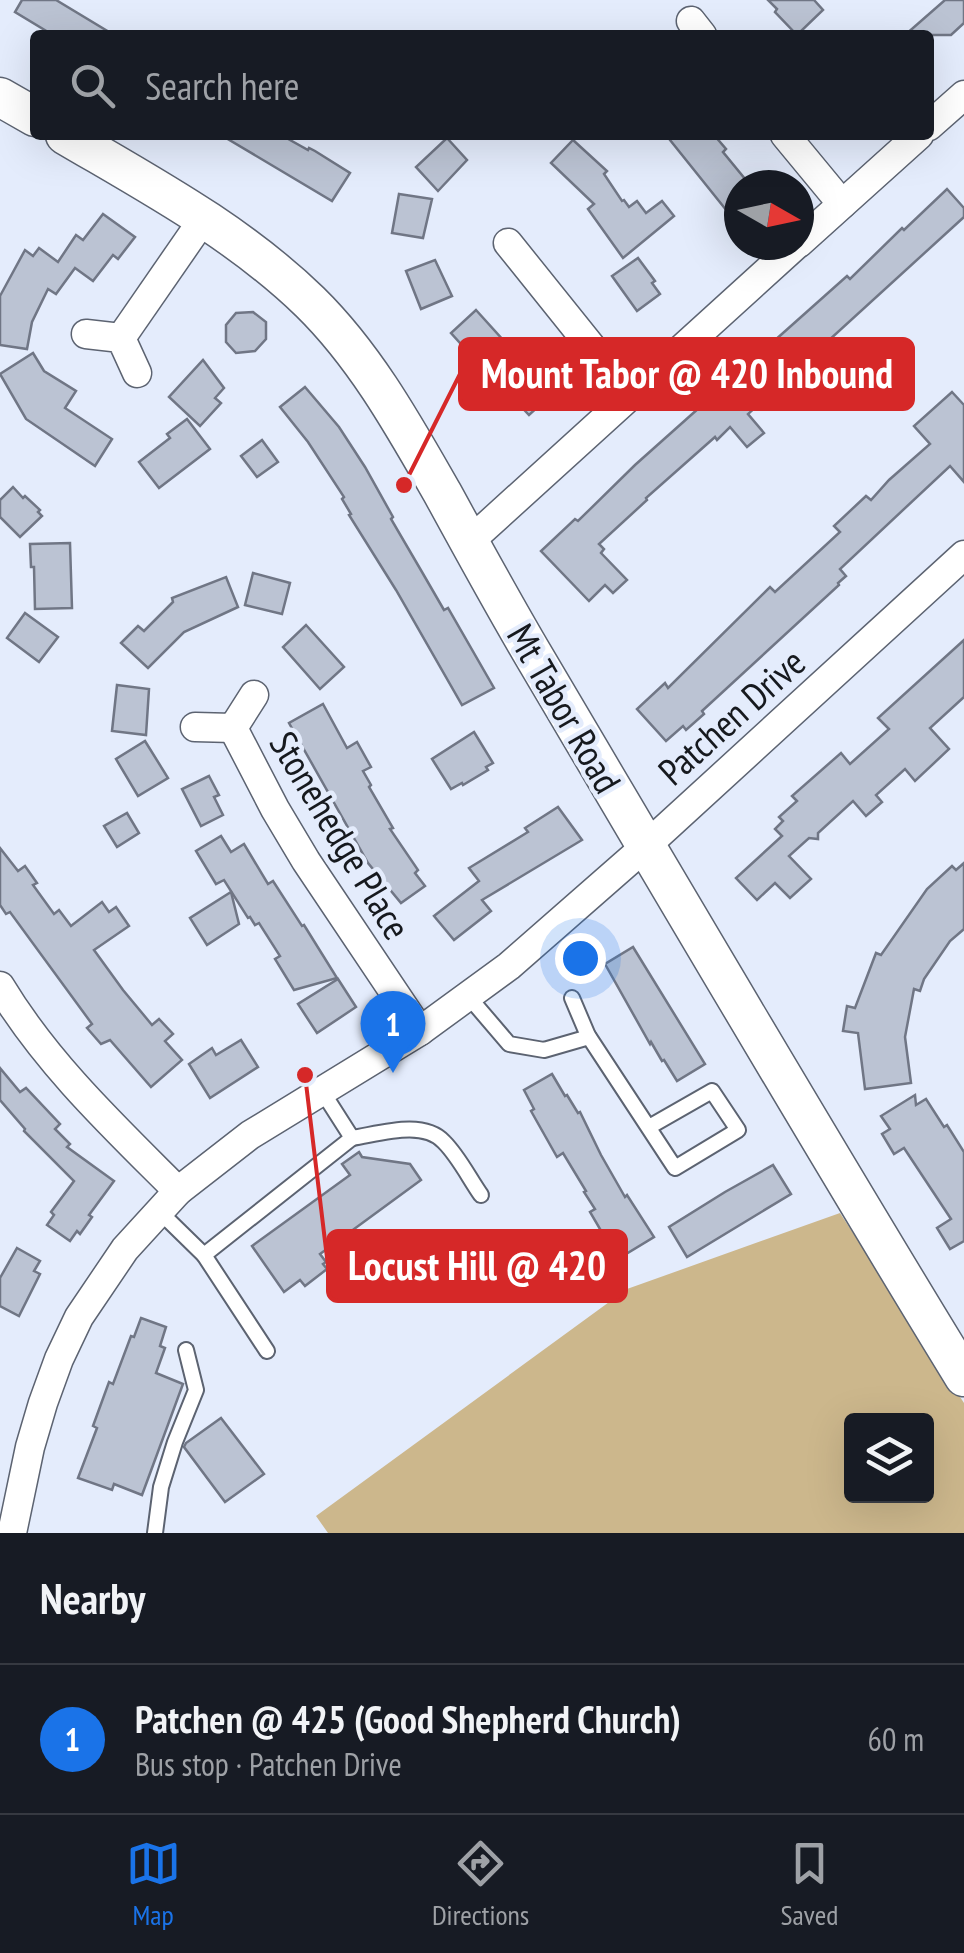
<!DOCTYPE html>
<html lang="en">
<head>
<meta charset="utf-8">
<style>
	body { margin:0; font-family:"PT Sans Narrow",sans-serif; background:#242831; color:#f1f3f6 }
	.controls { position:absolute; right:30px; bottom:30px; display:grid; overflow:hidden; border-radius:10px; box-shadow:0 10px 40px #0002 }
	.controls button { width:90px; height:90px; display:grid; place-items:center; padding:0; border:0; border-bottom:2px solid #363941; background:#171b24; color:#f1f3f6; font:50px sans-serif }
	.compass { position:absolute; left:724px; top:170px; width:90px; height:90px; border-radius:50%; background:#171b24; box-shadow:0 10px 40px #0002; rotate:99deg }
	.you { position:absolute; left:580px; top:958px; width:35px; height:35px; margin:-25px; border:8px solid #fff; border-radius:50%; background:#1a73e8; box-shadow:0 0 0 15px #1a73e833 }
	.badge { display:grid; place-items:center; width:65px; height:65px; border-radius:50%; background:#1a73e8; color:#fff; font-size:32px; font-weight:700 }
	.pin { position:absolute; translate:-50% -82px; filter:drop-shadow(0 2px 5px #0008) }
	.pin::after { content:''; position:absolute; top:52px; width:35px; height:30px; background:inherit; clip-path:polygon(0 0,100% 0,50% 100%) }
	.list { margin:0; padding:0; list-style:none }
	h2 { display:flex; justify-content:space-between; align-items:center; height:130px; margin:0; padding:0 40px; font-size:42px }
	h2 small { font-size:32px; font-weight:400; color:#9ea1a6 }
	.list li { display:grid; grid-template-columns:65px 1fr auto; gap:30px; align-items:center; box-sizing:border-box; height:150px; padding:0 40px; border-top:2px solid #363941 }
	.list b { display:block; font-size:38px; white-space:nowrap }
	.list p { margin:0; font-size:32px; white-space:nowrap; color:#9ea1a6 }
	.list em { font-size:32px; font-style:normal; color:#9ea1a6 }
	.icon { flex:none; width:55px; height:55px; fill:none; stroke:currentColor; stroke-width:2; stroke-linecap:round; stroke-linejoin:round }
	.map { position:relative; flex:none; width:964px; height:1533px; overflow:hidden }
	.search { position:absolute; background:#171b24; box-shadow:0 10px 40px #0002; left:30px; right:30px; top:30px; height:110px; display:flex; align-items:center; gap:25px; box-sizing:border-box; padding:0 35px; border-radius:10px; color:#9ea1a6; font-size:38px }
	.sheet { height:280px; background:#171b24 }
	nav { display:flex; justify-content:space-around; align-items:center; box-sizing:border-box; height:140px; border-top:2px solid #363941; background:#171b24; font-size:28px; color:#9ea1a6 }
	nav a { display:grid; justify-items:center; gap:5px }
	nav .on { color:#1a73e8 }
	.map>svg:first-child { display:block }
	.green { fill:#ccb78c; fill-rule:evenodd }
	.building { fill:#bbc3d3; stroke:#707685; stroke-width:2.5 }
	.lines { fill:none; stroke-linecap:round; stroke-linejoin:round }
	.lane-casing { stroke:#5c6371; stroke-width:18 }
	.street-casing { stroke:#5c6371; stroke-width:31 }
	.secondary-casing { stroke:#5c6371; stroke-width:41 }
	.lane { stroke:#fff; stroke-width:14 }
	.street { stroke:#fff; stroke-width:28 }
	.secondary { stroke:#fff; stroke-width:38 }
	.labels { text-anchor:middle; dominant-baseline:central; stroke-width:9; stroke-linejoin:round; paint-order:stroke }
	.street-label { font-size:38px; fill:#16191e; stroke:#e4ecfc }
	.leader { fill:none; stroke:#d62828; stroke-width:4 }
	.callout-dot { fill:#d62828; stroke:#e4ecfc; stroke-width:4 }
	.callout { fill:#d62828; stroke:#d62828; stroke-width:4 }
	.callout-label { font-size:40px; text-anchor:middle; font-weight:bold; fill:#fff }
</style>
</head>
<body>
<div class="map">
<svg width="964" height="1533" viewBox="0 0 964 1533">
	<rect width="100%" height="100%" fill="#e4ecfc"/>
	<path class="green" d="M 840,1213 L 964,1403 L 964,1533 L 328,1533 L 316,1516 L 627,1289 ZM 852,1420 L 926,1420 L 926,1496 L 852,1496 Z"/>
	<g class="building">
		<path d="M 22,0 L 56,0 L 114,35 L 53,35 L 15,12 Z"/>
		<path d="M 768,0 L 814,0 L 823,10 L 797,35 L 775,12 L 777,9 Z"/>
		<path d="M 945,0 L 964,0 L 964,23 L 951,35 L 905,35 Z"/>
		<path d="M 221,135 L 281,135 L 308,150 L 309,148 L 315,151 L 350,173 L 332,201 Z"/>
		<path d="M 666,135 L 714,135 L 726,149 L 723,152 L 750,185 L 739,185 L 739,226 Z"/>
		<path d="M 447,138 L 467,160 L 438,191 L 416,167 Z"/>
		<path d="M 573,140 L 607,171 L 604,174 L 622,201 L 624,200 L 629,207 L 637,201 L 646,213 L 662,201 L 674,216 L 623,258 L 588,209 L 594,204 L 551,163 Z"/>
		<path d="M 947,189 L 964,208 L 964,217 L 748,414 L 764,433 L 747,447 L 730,427 L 717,440 L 715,437 L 646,498 L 647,500 L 599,544 L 604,549 L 601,553 L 627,580 L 613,593 L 605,585 L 589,601 L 541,551 L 575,519 L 578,521 L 635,465 L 847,276 L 850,279 L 902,228 L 904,230 Z"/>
		<path d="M 399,194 L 432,199 L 423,238 L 392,233 Z"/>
		<path d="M 103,214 L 135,237 L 118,259 L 113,255 L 93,281 L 75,268 L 56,294 L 48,289 L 32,322 L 27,349 L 0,345 L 0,296 L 25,250 L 33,256 L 39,248 L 58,262 L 76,235 L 83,240 Z"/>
		<path d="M 638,258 L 655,281 L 652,283 L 660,294 L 637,311 L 612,276 Z"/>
		<path d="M 435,260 L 452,296 L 421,309 L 406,271 Z"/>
		<path d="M 476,310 L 523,362 L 527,359 L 549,383 L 545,386 L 552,394 L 529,415 L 499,383 L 497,384 L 451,333 Z"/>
		<path d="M 253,312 L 266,322 L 266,339 L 255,351 L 236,353 L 226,342 L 226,325 L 236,313 Z"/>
		<path d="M 33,353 L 44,371 L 76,391 L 65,408 L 112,439 L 95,466 L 26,419 L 0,374 Z"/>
		<path d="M 203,360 L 224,388 L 215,398 L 221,403 L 200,426 L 169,397 Z"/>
		<path d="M 305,387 L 339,427 L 365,467 L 393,517 L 391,519 L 422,572 L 444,610 L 448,608 L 494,688 L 462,705 L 396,590 L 349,515 L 351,514 L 342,499 L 344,497 L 308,442 L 280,407 Z"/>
		<path d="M 952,392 L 964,405 L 964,482 L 950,466 L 840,569 L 846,576 L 838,583 L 839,585 L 702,711 L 704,714 L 686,730 L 683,726 L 666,741 L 637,709 L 665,683 L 668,688 L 770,587 L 775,592 L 840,532 L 834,526 L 866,496 L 871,500 L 889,480 L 930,444 L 914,426 Z"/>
		<path d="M 187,419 L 210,449 L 159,488 L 139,462 L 170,438 L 167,434 Z"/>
		<path d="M 262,440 L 278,462 L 257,477 L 241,456 Z"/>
		<path d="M 13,487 L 23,498 L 25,496 L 40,510 L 38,512 L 42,516 L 20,537 L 0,517 L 0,500 Z"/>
		<path d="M 70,543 L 72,608 L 35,609 L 34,567 L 31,567 L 30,544 Z"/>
		<path d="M 253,573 L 290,583 L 282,614 L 245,605 Z"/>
		<path d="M 226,577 L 238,607 L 184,632 L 148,668 L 121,643 L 138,626 L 144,631 L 173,602 L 172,598 Z"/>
		<path d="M 25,613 L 58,637 L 39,662 L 7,638 Z"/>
		<path d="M 306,625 L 344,667 L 320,689 L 283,647 Z"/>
		<path d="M 964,640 L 964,697 L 930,728 L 949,749 L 915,781 L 905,769 L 876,795 L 882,802 L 866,816 L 853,801 L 818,833 L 818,839 L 809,838 L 789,856 L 811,879 L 790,898 L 775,883 L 757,900 L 736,878 L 782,836 L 775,829 L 783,821 L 779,817 L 797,801 L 792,796 L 841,753 L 850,764 L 889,729 L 878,718 Z"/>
		<path d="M 117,685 L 149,689 L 146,735 L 112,731 Z"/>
		<path d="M 323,704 L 347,748 L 357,742 L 371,767 L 363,771 L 371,785 L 369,787 L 393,828 L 390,829 L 418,870 L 415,873 L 425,886 L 401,903 L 368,863 L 289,723 Z"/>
		<path d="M 474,732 L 493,763 L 486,767 L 488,770 L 463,785 L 462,783 L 451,789 L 432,759 Z"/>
		<path d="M 145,741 L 168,778 L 138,796 L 116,759 Z"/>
		<path d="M 209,776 L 219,795 L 214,797 L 223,815 L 201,826 L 182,789 Z"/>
		<path d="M 558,807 L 582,840 L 482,900 L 491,911 L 454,940 L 434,916 L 479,881 L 469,868 L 528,832 L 525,828 Z"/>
		<path d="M 127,813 L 139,833 L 117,847 L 104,826 Z"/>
		<path d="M 221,836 L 231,852 L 244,844 L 268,884 L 273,881 L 302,926 L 304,925 L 337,978 L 294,990 L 275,959 L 280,956 L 259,923 L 255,925 L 250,917 L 248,918 L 224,880 L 216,884 L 196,851 Z"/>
		<path d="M 0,848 L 18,871 L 25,866 L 37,883 L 33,885 L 54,914 L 59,910 L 71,926 L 102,902 L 109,912 L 116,907 L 129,926 L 94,950 L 123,990 L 152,1025 L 159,1019 L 173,1034 L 165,1041 L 182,1060 L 151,1087 L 110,1040 L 101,1044 L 87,1028 L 92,1024 L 10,912 L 6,914 L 0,905 Z"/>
		<path d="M 964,863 L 964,929 L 950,941 L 924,979 L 920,991 L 914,989 L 905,1037 L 911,1083 L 865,1089 L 858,1033 L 843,1031 L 847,1006 L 855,1008 L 876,953 L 881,955 L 927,889 L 952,866 L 956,870 Z"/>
		<path d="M 231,892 L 239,924 L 207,945 L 190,918 Z"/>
		<path d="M 633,947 L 705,1064 L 677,1081 L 664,1060 L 662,1061 L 651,1042 L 650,1044 L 605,964 Z"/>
		<path d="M 338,979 L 356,1007 L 317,1033 L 298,1004 Z"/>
		<path d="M 241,1040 L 258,1067 L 210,1098 L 189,1064 L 212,1048 L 216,1055 Z"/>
		<path d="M 0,1068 L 20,1092 L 26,1088 L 60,1124 L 55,1129 L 70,1144 L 67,1147 L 114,1181 L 89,1215 L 92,1217 L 80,1234 L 77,1231 L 70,1241 L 47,1225 L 54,1215 L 51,1212 L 74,1181 L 24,1131 L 25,1129 L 0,1100 Z"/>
		<path d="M 552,1074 L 565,1096 L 567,1095 L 578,1113 L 580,1112 L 601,1155 L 625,1197 L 627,1195 L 654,1237 L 626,1254 L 615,1236 L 607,1241 L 590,1212 L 595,1209 L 584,1192 L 586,1191 L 563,1153 L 557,1157 L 531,1111 L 534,1109 L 524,1090 Z"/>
		<path d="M 915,1095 L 916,1105 L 926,1099 L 944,1127 L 947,1125 L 964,1152 L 964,1241 L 950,1249 L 937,1228 L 951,1219 L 904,1148 L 894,1154 L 882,1134 L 890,1129 L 881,1116 Z"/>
		<path d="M 359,1152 L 362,1157 L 410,1164 L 421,1180 L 320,1254 L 326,1262 L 323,1264 L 327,1269 L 305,1286 L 300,1280 L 284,1292 L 252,1246 L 350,1175 L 342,1164 Z"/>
		<path d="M 773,1165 L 791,1194 L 687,1257 L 669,1227 L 725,1192 Z"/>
		<path d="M 17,1248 L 40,1261 L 34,1271 L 40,1274 L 19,1316 L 0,1306 L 0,1278 Z"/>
		<path d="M 141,1318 L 166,1327 L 160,1346 L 165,1348 L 156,1373 L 183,1384 L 142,1495 L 114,1484 L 112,1490 L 78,1478 L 97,1428 L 93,1426 L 109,1382 L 113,1384 L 131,1336 L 134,1337 Z"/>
		<path d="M 221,1418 L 264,1474 L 225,1502 L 184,1447 L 186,1443 Z"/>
	</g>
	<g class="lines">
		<g class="lane-casing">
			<g id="lane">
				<path d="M 468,996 L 509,1044 L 544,1050 L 589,1037 L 675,1168 L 738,1130 L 712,1091 L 649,1127"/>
				<path d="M 572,998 L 589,1038"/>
				<path d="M 352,1138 C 379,1134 423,1119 444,1142 C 459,1157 469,1178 481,1195"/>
				<path d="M 159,1211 L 204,1255 L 352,1138 L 322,1091"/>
				<path d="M 204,1255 L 267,1351"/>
				<path d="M 155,1533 L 161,1487 L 175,1442 L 196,1390 L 186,1350"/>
			</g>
		</g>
		<g class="street-casing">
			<g id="street">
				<path d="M 691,21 L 702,35"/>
				<path d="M 929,126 L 964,95"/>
				<path d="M 785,135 L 842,204"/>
				<path d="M 508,243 L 630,395"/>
				<path d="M 799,243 L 919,135"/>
				<path d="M 86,334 L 121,338 L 137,373"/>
				<path d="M 121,338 L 204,218"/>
				<path d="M 469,542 L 796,245"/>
				<path d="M 195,727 L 233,728 L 254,695"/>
				<path d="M 233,728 L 275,809 L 306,861 L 420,1031"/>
				<path d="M 0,986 C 47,1064 114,1127 178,1191"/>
				<path d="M 12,1533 L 30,1447 L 43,1403 L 59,1359 L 79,1317 L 125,1249 L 178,1191 L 250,1135 L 420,1031 L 509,966 L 646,846 L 964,555"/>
			</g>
		</g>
		<g class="secondary-casing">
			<g id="secondary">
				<path d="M 0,97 L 35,117"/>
				<path d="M 65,135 C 150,185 238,232 310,302 C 366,357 404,426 443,494 C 473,549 503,604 535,658 C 677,898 818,1139 964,1377"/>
			</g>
		</g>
		<use href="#lane" class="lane"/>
		<use href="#street" class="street"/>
		<use href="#secondary" class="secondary"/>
	</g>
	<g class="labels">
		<g class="street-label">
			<text transform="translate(565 708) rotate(60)">Mt Tabor Road</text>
			<text transform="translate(731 716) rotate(-42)">Patchen Drive</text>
			<text transform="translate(341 835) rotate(59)">Stonehedge Place</text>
		</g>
	</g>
	<path class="leader" d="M404 485L460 374M305 1075L328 1266"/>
	<g class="callout-dot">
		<circle cx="404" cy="485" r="10"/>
		<circle cx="305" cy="1075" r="10"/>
	</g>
	<g class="callout">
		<rect x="460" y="339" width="453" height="70" rx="10"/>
		<rect x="328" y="1231" width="298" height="70" rx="10"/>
	</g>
	<g class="callout-label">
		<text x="687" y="388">Mount Tabor @ 420 Inbound</text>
		<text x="477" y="1280">Locust Hill @ 420</text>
	</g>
</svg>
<div class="controls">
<button><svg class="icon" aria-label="layers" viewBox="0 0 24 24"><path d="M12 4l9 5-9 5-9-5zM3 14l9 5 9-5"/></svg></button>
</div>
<svg class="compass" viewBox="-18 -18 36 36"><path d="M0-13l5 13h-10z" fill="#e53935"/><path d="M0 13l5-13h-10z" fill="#9ea1a6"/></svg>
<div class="you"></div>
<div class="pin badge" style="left:393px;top:1073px">1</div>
<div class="search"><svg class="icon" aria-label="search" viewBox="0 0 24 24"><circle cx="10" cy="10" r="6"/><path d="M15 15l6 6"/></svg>Search here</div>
</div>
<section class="sheet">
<h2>Nearby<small></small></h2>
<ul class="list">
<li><span class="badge">1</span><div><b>Patchen @ 425 (Good Shepherd Church)</b><p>Bus stop · Patchen Drive</p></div><em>60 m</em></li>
</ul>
</section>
<nav>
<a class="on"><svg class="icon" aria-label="map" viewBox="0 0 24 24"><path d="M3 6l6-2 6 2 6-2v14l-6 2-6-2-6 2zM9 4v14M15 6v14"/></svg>Map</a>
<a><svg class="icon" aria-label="directions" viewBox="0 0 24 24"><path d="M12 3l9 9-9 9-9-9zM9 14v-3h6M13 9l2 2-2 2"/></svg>Directions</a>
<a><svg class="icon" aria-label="saved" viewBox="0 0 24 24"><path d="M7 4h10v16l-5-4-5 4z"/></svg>Saved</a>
</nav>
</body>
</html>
